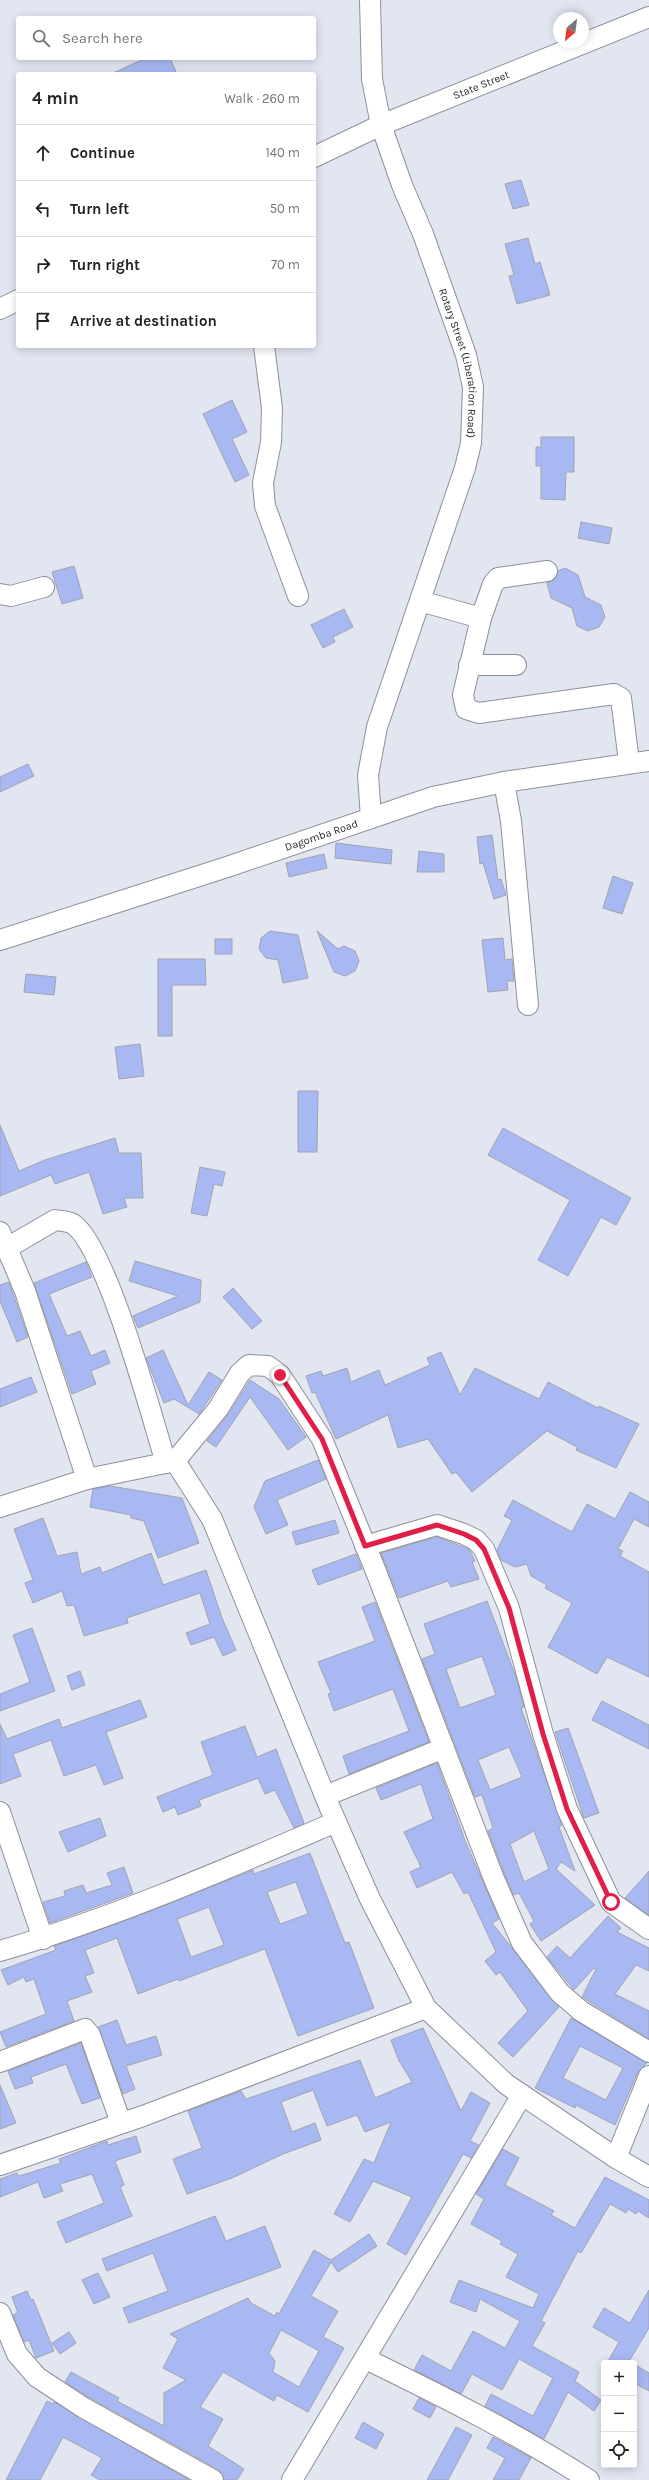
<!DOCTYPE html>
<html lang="en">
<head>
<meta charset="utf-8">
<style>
	body { margin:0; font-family:Karla,sans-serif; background:#f6f6f6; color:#222 }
	.controls { position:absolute; right:12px; bottom:12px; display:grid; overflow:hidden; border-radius:4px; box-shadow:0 2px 10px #0003 }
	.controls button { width:36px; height:36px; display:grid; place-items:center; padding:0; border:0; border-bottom:1px solid #e0e0e0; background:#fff; color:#222; font:20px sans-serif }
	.compass { position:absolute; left:553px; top:12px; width:36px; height:36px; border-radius:50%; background:#fff; box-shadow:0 2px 10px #0003; rotate:208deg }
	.stop { position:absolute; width:12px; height:12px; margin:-9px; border:3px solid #e11d48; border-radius:50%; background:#fff }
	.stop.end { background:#e11d48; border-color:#fff; box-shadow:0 1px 4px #0008 }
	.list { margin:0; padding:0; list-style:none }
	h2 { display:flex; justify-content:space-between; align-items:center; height:52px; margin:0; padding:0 16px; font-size:17px }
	h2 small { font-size:13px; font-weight:400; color:#767676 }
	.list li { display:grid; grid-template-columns:26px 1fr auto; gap:12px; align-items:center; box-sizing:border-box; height:56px; padding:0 16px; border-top:1px solid #e0e0e0 }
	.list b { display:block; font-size:15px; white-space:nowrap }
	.list em { font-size:13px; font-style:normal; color:#767676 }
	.icon { flex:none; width:22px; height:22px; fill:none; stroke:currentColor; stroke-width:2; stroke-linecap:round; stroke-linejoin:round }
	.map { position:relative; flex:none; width:649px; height:2480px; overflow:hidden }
	.search { position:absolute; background:#fff; box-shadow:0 2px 10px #0003; left:16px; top:16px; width:300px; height:44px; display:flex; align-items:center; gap:10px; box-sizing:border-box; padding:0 14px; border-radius:4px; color:#767676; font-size:15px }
	.panel { position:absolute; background:#fff; box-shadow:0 2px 10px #0003; left:16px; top:72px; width:300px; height:276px; border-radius:4px }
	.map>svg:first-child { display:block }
	.building { fill:#a8b8f3; stroke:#a1a4af; fill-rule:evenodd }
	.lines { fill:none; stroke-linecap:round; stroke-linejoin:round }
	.minor-casing { stroke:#8d909b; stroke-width:22 }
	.minor { stroke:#fff; stroke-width:20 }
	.route { stroke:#e11d48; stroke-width:5 }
	.labels { text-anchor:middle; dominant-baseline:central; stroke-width:3; stroke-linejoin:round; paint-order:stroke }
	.street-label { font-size:11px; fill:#26272c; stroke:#f0f3ff }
</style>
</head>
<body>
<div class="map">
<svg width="649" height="2480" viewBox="0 0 649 2480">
	<rect width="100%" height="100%" fill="#e2e6f1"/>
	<g class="building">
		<path d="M 146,58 L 170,58 L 177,74 L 111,74 Z"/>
		<path d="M 521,180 L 529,205 L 513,209 L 505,184 Z"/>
		<path d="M 528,238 L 535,264 L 540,262 L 550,295 L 517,304 L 509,276 L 514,275 L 505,244 Z"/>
		<path d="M 232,400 L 247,432 L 232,439 L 249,475 L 235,482 L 203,414 Z"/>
		<path d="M 541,437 L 574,437 L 574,472 L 566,472 L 565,500 L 541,499 L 541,466 L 536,466 L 536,447 L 541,447 Z"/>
		<path d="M 581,522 L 612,528 L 609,544 L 578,538 Z"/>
		<path d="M 74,566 L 83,598 L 62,604 L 52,572 Z"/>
		<path d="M 565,568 L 578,575 L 585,597 L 601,605 L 605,617 L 599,627 L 588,631 L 577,626 L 572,608 L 551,598 L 547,583 L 554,580 L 558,571 Z"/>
		<path d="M 344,609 L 353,627 L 333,637 L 335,642 L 323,648 L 311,625 Z"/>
		<path d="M 28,764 L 34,776 L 0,792 L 0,777 Z"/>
		<path d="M 492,835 L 498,880 L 501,879 L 506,895 L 494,899 L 483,863 L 480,864 L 477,837 Z"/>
		<path d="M 336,843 L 392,850 L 391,864 L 335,858 Z"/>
		<path d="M 419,851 L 444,854 L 444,872 L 417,872 Z"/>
		<path d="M 324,854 L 327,868 L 289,877 L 286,863 Z"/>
		<path d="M 613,876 L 633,883 L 622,914 L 603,908 Z"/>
		<path d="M 270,931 L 298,935 L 308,978 L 283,983 L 278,960 L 266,958 L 259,949 L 261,938 Z"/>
		<path d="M 317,931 L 338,949 L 344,946 L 355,951 L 359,961 L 355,971 L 345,976 L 334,972 Z"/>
		<path d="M 503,938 L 505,960 L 512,959 L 514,981 L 507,981 L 508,990 L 488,992 L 482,940 Z"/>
		<rect x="215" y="939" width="17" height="15"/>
		<path d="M 158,959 L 205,959 L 206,985 L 172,985 L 172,1036 L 158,1036 Z"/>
		<path d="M 26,974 L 56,977 L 54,995 L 24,992 Z"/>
		<path d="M 140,1044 L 144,1076 L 119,1079 L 115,1047 Z"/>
		<path d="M 298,1091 L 318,1091 L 317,1152 L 298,1152 Z"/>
		<path d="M 0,1125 L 19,1171 L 45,1160 L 115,1138 L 119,1153 L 141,1153 L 143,1198 L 124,1198 L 127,1207 L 103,1214 L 89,1172 L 55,1184 L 51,1175 L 0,1196 Z"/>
		<path d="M 503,1128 L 631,1198 L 616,1225 L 601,1217 L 568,1276 L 538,1260 L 570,1200 L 488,1155 Z"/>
		<path d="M 200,1167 L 225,1172 L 222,1186 L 214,1184 L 207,1216 L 191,1213 Z"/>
		<path d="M 135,1261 L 201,1280 L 200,1302 L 138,1328 L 133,1316 L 178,1296 L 129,1281 Z"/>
		<path d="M 86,1262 L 92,1277 L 49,1294 L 67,1336 L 80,1331 L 91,1356 L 105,1350 L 110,1363 L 91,1371 L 96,1384 L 72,1394 L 34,1283 Z"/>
		<path d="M 9,1282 L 28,1337 L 17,1342 L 0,1301 L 0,1285 Z"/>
		<path d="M 233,1288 L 262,1321 L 252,1329 L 223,1297 Z"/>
		<path d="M 163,1350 L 188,1405 L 209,1372 L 222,1380 L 199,1414 L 174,1399 L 164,1403 L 146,1358 Z"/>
		<path d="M 441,1352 L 460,1395 L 475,1368 L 539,1399 L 548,1382 L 598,1408 L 599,1406 L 639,1424 L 616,1468 L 576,1450 L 577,1447 L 547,1431 L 472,1492 L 456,1472 L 452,1474 L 428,1439 L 398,1448 L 388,1415 L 336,1439 L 315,1392 L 312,1393 L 306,1376 L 321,1371 L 323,1376 L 347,1368 L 351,1382 L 379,1370 L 385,1385 L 430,1365 L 427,1358 Z"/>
		<path d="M 31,1377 L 37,1392 L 0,1407 L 0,1389 Z"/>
		<path d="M 250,1380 L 279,1399 L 306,1437 L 288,1450 L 250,1397 L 216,1447 L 207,1441 L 228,1415 Z"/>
		<path d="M 318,1460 L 326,1479 L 277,1500 L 288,1525 L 266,1534 L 254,1507 L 265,1481 Z"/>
		<path d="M 110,1486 L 182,1498 L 199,1543 L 158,1558 L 144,1521 L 131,1518 L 131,1515 L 90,1507 L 93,1489 Z"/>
		<path d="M 630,1492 L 649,1502 L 649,1527 L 634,1519 L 618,1549 L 623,1551 L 620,1556 L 649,1572 L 649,1677 L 607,1657 L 597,1674 L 548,1647 L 572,1603 L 545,1588 L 547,1585 L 531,1576 L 527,1564 L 515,1567 L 501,1560 L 497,1550 L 512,1520 L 504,1516 L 513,1500 L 572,1532 L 587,1504 L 615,1519 Z"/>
		<path d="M 43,1518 L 57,1556 L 77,1552 L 81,1574 L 100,1567 L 102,1573 L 151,1553 L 163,1585 L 206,1570 L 222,1618 L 236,1650 L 223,1656 L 214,1637 L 191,1645 L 186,1633 L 210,1624 L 200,1593 L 127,1618 L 128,1623 L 84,1636 L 74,1605 L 67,1606 L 62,1591 L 33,1603 L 25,1583 L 33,1580 L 14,1529 Z"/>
		<path d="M 335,1520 L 339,1533 L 296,1545 L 292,1532 Z"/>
		<path d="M 437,1537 L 469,1549 L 475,1561 L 472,1562 L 479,1579 L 451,1587 L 448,1581 L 399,1598 L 381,1553 Z"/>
		<path d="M 356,1554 L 362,1569 L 318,1585 L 312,1570 Z"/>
		<path d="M 487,1601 L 516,1677 L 524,1707 L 521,1708 L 562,1825 L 559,1827 L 575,1871 L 561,1862 L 556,1869 L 595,1905 L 541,1941 L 530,1924 L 534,1921 L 519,1893 L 513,1895 L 505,1875 L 488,1831 L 493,1828 L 482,1795 L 475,1797 L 422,1659 L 435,1654 L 424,1624 ZM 482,1656 L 496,1695 L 460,1708 L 446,1669 ZM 509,1747 L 522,1777 L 490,1790 L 478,1760 ZM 534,1831 L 549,1869 L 524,1882 L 510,1844 Z"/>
		<path d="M 375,1602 L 429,1742 L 349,1774 L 343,1756 L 409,1731 L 393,1689 L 334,1711 L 328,1694 L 331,1693 L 318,1662 L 375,1641 L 362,1607 Z"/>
		<path d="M 32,1628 L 55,1691 L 0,1711 L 0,1694 L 30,1682 L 13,1635 Z"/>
		<path d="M 80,1671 L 85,1685 L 72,1690 L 67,1676 Z"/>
		<path d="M 140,1700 L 147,1717 L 106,1732 L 123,1778 L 104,1785 L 96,1765 L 64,1776 L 51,1740 L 13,1754 L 21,1776 L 0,1784 L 0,1724 L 7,1739 L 59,1719 L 62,1728 Z"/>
		<path d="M 602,1701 L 649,1725 L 649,1749 L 592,1720 Z"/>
		<path d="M 245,1726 L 257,1757 L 276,1749 L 304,1823 L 294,1828 L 275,1790 L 265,1794 L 258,1778 L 199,1800 L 201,1806 L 178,1815 L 175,1807 L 163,1812 L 157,1797 L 213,1775 L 201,1742 Z"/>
		<path d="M 568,1728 L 599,1813 L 584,1818 L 555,1732 Z"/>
		<path d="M 437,1763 L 466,1843 L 499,1919 L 492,1923 L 559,2007 L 513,2057 L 498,2043 L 528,2011 L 500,1972 L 496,1975 L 485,1961 L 496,1952 L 468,1892 L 464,1894 L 452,1872 L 417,1888 L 410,1872 L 421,1867 L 404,1832 L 433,1819 L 421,1784 L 381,1800 L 376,1788 Z"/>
		<path d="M 100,1818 L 106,1836 L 68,1852 L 59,1832 Z"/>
		<path d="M 310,1853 L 345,1943 L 349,1942 L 374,2008 L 298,2036 L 265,1949 L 179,1981 L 178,1979 L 138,1994 L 117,1938 L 85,1950 L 94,1973 L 85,1976 L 92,1992 L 67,2001 L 74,2021 L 6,2047 L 0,2032 L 46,2014 L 34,1979 L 26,1982 L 24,1977 L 8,1985 L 1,1970 L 56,1950 L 54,1946 L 132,1918 L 246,1873 L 253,1870 L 254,1874 ZM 296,1882 L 308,1914 L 280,1924 L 267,1892 ZM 209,1907 L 224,1945 L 191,1957 L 177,1919 Z"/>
		<path d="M 124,1867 L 133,1893 L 50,1923 L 43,1902 L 65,1896 L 64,1891 L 83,1885 L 86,1893 L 112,1885 L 107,1873 Z"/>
		<path d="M 649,1871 L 649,1915 L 625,1898 Z"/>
		<path d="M 608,1916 L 621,1928 L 617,1932 L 649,1948 L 649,1971 L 636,1965 L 615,1994 L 649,2011 L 649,2039 L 582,1997 L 596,1969 L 594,1968 L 574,1990 L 547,1957 L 557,1946 L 570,1958 Z"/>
		<path d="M 571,2018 L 647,2063 L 638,2072 L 615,2125 L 576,2105 L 575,2108 L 535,2088 ZM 580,2046 L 623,2068 L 606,2100 L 563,2078 Z"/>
		<path d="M 117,2020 L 126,2045 L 156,2036 L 162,2055 L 126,2066 L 135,2089 L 123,2094 L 98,2027 Z"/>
		<path d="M 423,2028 L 461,2111 L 471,2092 L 490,2103 L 470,2141 L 479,2145 L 471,2158 L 463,2154 L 406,2255 L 387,2244 L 412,2197 L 373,2181 L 350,2222 L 334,2214 L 364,2159 L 374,2163 L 391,2122 L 365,2132 L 357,2115 L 327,2126 L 313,2090 L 281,2102 L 292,2132 L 315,2123 L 321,2140 L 283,2154 L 232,2178 L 187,2194 L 173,2159 L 202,2148 L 188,2111 L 241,2091 L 246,2099 L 360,2060 L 375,2098 L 412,2082 L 399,2061 L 391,2040 Z"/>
		<path d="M 81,2043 L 100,2098 L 82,2104 L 66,2064 L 31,2077 L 33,2083 L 15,2089 L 8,2071 Z"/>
		<path d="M 0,2085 L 16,2123 L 0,2129 Z"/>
		<path d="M 136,2136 L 141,2152 L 115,2161 L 124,2185 L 120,2187 L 132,2216 L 66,2243 L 57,2222 L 104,2203 L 92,2174 L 60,2184 L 63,2191 L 44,2198 L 38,2182 L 0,2197 L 0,2179 L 17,2173 L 19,2176 L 61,2163 L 59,2159 L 107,2141 L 108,2145 Z"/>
		<path d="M 503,2149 L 519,2158 L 505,2185 L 554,2211 L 551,2215 L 575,2228 L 605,2177 L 649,2200 L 649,2218 L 638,2211 L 636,2214 L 628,2209 L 626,2213 L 610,2204 L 581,2253 L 578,2251 L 541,2321 L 545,2323 L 532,2346 L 579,2372 L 575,2381 L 601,2400 L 594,2411 L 568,2392 L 544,2439 L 485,2406 L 491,2394 L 533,2416 L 553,2378 L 519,2359 L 502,2390 L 472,2374 L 461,2394 L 414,2370 L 422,2355 L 451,2371 L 473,2331 L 505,2348 L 520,2321 L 480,2299 L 476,2312 L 450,2302 L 459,2280 L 533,2308 L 539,2294 L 506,2277 L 518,2254 L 500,2244 L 502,2241 L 471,2224 L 484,2199 L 476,2194 Z"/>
		<path d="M 215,2216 L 226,2241 L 265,2226 L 281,2267 L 129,2323 L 123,2308 L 168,2291 L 153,2253 L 107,2271 L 102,2259 Z"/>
		<path d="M 369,2234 L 377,2246 L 338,2272 L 331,2262 L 311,2296 L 338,2311 L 323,2337 L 344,2348 L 308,2412 L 277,2395 L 274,2401 L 223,2372 L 200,2407 L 223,2419 L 208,2446 L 244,2469 L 237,2480 L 224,2480 L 219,2470 L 90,2398 L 65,2382 L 71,2372 L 119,2398 L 117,2401 L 164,2426 L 164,2393 L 186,2380 L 163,2368 L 178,2339 L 170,2334 L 248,2298 L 251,2303 L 275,2316 L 277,2312 L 279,2314 L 314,2250 L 331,2260 ZM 281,2330 L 319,2351 L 299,2387 L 273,2372 L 275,2361 L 269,2353 Z"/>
		<path d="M 98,2273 L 110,2297 L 94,2304 L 82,2280 Z"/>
		<path d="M 649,2290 L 649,2328 L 628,2363 L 607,2363 L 619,2342 L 593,2327 L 604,2308 L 630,2323 Z"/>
		<path d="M 27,2291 L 31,2300 L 33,2299 L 54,2351 L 36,2358 L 29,2340 L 24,2342 L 13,2315 L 18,2313 L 12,2297 Z"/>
		<path d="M 69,2332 L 76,2343 L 60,2354 L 52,2343 Z"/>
		<path d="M 634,2364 L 649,2373 L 649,2391 L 634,2383 Z"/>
		<path d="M 419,2398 L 436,2407 L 430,2418 L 413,2409 Z"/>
		<path d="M 47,2401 L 53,2404 L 54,2402 L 189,2480 L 100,2480 L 91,2475 L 102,2458 L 63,2437 L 40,2480 L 6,2480 Z"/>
		<path d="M 363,2422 L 384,2434 L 376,2449 L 355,2438 Z"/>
		<path d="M 456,2427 L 472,2435 L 448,2480 L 427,2480 Z"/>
		<path d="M 493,2437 L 531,2458 L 519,2480 L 493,2480 L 505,2458 L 487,2448 Z"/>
	</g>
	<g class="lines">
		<g class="minor-casing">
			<g id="minor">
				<path id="s1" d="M 370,0 L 372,79 L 381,125 L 402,185 L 423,234 L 466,355 L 473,387 L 471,443 L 465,468 L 377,727 L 368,775 L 371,818"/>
				<path id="s2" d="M 314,157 L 381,125 L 649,17"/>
				<path d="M 0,309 L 18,300"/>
				<path d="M 264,346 L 272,408 L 271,442 L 263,483 L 265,506 L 298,596"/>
				<path d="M 0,594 L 11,596 L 44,587"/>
				<path d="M 420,601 L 481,618 L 463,695 L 466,709 L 479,713 L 614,694 L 621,698 L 629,762"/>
				<path d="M 481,618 L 493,584 L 498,578 L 547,571"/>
				<path d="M 469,665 L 516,665"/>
				<path d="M 504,782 L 511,821 L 528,1005"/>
				<path id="s3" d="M 0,940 L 227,867 L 433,797 L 504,782 L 649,761"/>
				<path d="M 0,1232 L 25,1291 L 87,1479"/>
				<path d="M 7,1248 L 55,1220 C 61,1221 68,1221 73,1224 C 107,1247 152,1418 166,1463"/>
				<path d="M 175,1461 L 218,1409 L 240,1373 L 249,1365 L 268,1366 L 280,1375 L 322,1439 L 375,1569 L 494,1879 L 522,1943 L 560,1993 L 581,2011 L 649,2052"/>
				<path d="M 0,1507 L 87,1479 L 175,1461 L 212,1519 L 330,1808 L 370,1899 L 426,2008 L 506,2084 L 616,2158 L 649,2177"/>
				<path d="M 365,1546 L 437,1525 L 464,1534 L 476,1540 L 484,1549 L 509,1608 L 543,1734 L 567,1809 L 611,1902 L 649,1929"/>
				<path d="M 325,1796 L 444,1748"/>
				<path d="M 0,1812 L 43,1939"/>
				<path d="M 0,1951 C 116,1917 226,1869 336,1822"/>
				<path d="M 0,2062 L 85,2029 L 90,2035 L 121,2123"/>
				<path d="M 616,2158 L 649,2076"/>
				<path d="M 0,2165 L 143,2116 L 426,2008"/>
				<path d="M 0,2313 L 17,2354 L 37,2377 L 84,2408 L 213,2480"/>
				<path d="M 366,2359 C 442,2396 518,2434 589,2480"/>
				<path d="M 292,2480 L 522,2095"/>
			</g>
		</g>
		<use href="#minor" class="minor"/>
	</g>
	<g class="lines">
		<path class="route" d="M 280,1375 L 322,1439 L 365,1546 L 437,1525 L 464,1534 L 476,1540 L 484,1549 L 509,1608 L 543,1734 L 567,1809 L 611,1902"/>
	</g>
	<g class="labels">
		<g class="street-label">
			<text stroke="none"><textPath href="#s2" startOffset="182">State Street</textPath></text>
			<text stroke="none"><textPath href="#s1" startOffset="378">Rotary Street (Liberation Road)</textPath></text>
			<text stroke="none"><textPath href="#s3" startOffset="338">Dagomba Road</textPath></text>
		</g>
	</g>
</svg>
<div class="controls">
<button>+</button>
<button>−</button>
<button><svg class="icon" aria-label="locate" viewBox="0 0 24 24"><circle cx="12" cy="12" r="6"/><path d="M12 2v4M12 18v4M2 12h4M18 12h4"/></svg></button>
</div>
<svg class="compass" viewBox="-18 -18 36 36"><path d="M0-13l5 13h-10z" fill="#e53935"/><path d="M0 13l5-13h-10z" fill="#767676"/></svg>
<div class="stop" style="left:611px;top:1902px"></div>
<div class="stop end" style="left:280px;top:1375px"></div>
<div class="search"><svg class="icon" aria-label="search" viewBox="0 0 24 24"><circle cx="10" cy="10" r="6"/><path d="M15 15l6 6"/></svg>Search here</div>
<section class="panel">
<h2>4 min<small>Walk · 260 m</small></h2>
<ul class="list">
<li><svg class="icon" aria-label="ahead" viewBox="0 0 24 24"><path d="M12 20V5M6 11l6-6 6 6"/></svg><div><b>Continue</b></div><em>140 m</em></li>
<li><svg class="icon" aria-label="left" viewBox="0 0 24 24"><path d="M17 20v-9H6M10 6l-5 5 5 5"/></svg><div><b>Turn left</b></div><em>50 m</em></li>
<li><svg class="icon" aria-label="right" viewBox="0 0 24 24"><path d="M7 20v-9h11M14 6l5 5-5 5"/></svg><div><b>Turn right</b></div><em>70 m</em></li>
<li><svg class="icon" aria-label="arrive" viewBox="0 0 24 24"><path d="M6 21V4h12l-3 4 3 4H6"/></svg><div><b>Arrive at destination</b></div></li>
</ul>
</section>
</div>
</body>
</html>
